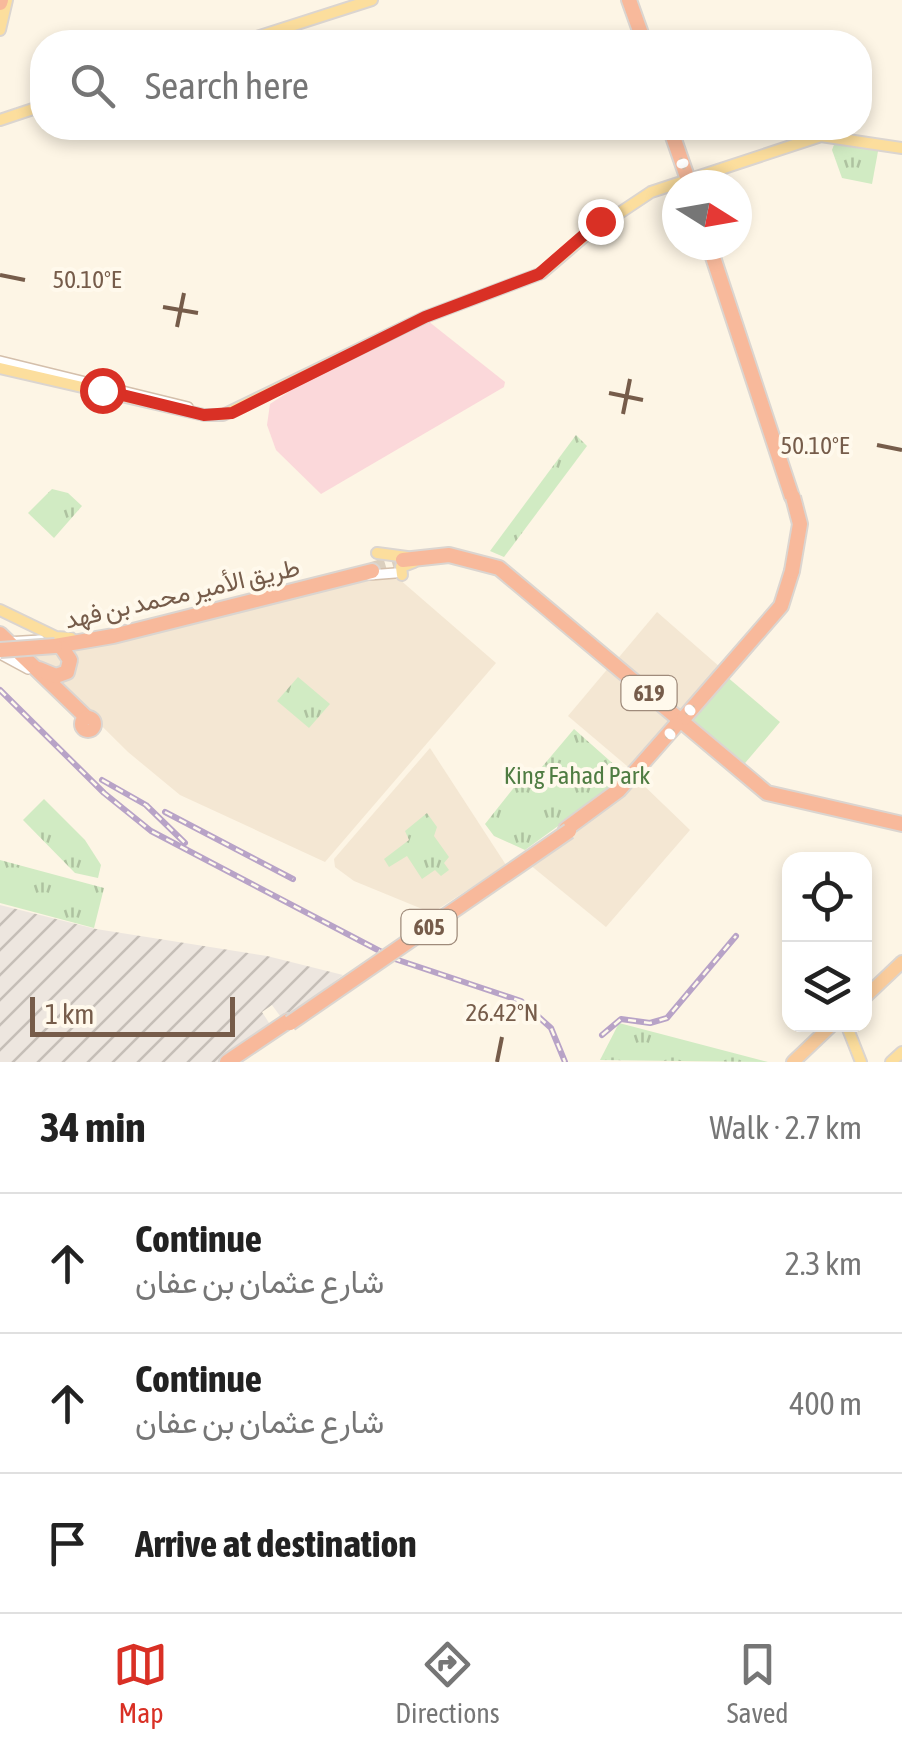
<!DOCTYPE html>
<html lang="en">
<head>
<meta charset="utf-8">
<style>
	body { margin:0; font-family:"Asap Condensed",Vazirmatn,sans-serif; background:#f2f2f2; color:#222 }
	.controls { position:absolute; right:30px; bottom:30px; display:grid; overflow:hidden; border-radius:20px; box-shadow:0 5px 15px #0003 }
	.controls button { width:90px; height:90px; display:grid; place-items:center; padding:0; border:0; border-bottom:2px solid #e0e0e0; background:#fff; color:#222; font:50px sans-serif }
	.compass { position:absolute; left:662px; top:170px; width:90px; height:90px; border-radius:50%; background:#fff; box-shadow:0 5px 15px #0003; rotate:101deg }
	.scale { position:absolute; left:30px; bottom:25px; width:205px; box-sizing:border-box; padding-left:10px; border:5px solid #765c4a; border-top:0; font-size:28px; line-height:35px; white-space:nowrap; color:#765c4a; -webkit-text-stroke:8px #fff9ec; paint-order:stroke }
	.stop { position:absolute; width:30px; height:30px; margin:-22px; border:8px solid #d93025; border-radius:50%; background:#fff }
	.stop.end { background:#d93025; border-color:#fff; box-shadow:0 2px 10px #0008 }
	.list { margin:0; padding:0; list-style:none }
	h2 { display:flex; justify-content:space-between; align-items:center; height:130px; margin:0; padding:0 40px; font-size:42px }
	h2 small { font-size:32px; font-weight:400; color:#767676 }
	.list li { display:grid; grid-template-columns:65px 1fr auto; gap:30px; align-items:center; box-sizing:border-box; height:140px; padding:0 40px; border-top:2px solid #e0e0e0 }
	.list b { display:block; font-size:38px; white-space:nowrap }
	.list p { margin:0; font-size:32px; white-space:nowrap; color:#767676 }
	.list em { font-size:32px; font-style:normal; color:#767676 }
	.icon { flex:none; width:55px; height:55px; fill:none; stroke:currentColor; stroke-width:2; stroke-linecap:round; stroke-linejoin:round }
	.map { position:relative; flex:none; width:902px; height:1062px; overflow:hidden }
	.search { position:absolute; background:#fff; box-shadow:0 5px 15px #0003; left:30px; right:30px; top:30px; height:110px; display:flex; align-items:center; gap:25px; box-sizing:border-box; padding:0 35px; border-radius:40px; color:#767676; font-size:38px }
	.sheet { height:550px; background:#fff }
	nav { display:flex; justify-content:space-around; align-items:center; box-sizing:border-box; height:140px; border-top:2px solid #e0e0e0; background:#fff; font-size:28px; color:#767676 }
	nav a { display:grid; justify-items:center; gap:5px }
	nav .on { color:#d93025 }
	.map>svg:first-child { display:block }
	.residential { fill:#f4e7d3 }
	.industrial { fill:url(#industrial-furrows) }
	.medical { fill:#fbd8da }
	.park { fill:url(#park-tufts) }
	.garden { fill:#d1ebc3 }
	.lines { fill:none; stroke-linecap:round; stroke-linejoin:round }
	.motorway-tunnel { stroke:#dbcfbe; stroke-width:14; stroke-dasharray:14 7; stroke-linecap:butt }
	.secondary-casing { stroke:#d4bfab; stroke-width:12 }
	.primary-casing { stroke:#dbd5d0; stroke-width:14 }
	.trunk-casing { stroke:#dbd5d0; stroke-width:16 }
	.motorway-casing { stroke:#dbd5d0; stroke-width:18 }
	.secondary { stroke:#fff; stroke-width:9 }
	.primary { stroke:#fcde9d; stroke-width:10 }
	.trunk { stroke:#facc9c; stroke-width:12 }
	.motorway { stroke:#f8b99b; stroke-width:14 }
	.rail-casing { stroke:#b8a3c7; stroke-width:6 }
	.rail { stroke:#fff9ec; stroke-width:2.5; stroke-dasharray:8; stroke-linecap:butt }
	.secondary-bridge-casing { stroke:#d4bfab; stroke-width:12; stroke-linecap:butt }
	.motorway-bridge-casing { stroke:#dbd5d0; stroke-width:18; stroke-linecap:butt }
	.secondary-bridge { stroke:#fff; stroke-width:9 }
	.motorway-bridge { stroke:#f8b99b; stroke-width:14 }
	.route { stroke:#d93025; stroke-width:12 }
	.ticks { fill:none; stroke:#765c4a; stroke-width:4 }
	.labels { text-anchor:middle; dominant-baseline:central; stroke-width:8; stroke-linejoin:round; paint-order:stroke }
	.shield { fill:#fff9ec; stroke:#9f8b7b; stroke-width:2.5 }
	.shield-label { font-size:22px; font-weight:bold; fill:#765c4a }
	.street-label { font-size:25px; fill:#765c4a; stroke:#fff9ec }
	.park-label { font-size:25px; fill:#4f7c42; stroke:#fff9ec }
	.ticks-label { font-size:25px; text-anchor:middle; fill:#765c4a; stroke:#fff9ec; stroke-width:8; stroke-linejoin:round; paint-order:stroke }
</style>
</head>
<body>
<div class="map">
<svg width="902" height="1062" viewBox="0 0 902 1062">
	<defs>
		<pattern id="industrial-furrows" width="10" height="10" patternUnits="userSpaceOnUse" patternTransform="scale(2.5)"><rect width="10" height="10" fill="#ede6df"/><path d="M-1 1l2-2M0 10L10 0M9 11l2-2" fill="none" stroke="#c5beb7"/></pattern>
		<pattern id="park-tufts" width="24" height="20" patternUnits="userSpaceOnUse" patternTransform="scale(2.5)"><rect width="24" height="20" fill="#d1ebc3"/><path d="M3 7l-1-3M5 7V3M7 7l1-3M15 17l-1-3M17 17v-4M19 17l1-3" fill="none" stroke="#aec2a0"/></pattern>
	</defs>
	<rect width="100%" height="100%" fill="#fdf5e5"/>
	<g class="residential">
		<path d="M 391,572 L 496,663 L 325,862 L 180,795 L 128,752 L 29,654 Z"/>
		<path d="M 657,612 L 721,668 L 681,715 L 615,662 Z"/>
		<path d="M 610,666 L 672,719 L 633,771 L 568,716 Z"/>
		<path d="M 430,748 L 506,865 L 432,913 L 354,881 L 335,867 L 334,859 Z"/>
		<path d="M 636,778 L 690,830 L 606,927 L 529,864 L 596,816 Z"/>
	</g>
	<path class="industrial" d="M 0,905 L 96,929 L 267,956 L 343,975 L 283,1020 L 272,1005 L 262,1012 L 271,1026 L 220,1062 L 0,1062 Z"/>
	<path class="medical" d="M 428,321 L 505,382 L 504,387 L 321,494 L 276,450 L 267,425 L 270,404 L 314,375 Z"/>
	<g class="park">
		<path d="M 835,142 L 879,146 L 872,184 L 842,178 L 832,150 Z"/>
		<path d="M 576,435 L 587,446 L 504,557 L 490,551 Z"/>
		<path d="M 52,489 L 68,493 L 82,506 L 54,538 L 28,513 Z"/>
		<path d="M 298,677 L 330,704 L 309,728 L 277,701 Z"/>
		<path d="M 574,729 L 627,776 L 525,850 L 494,836 L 485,824 L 524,775 L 531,780 Z"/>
		<path d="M 44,799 L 85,840 L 101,865 L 98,878 L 75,873 L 23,820 Z"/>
		<path d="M 427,813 L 437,827 L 434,836 L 449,857 L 444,863 L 449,870 L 441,876 L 435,870 L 422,879 L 407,856 L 389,867 L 384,859 L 409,840 L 405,831 Z"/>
		<path d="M 0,860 L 104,888 L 94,928 L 0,903 Z"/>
		<path d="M 619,1023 L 768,1062 L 600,1060 Z"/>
	</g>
	<path class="garden" d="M 726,676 L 780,722 L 740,769 L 688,721 Z"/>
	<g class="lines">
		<path class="motorway-tunnel" d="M 372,569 L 403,560"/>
		<g class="secondary-casing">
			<g id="secondary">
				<path d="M 0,361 L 188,407"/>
				<path d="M 369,575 L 395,573"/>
				<path d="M 6,642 L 40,640"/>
				<path d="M 0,654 L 28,669"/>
			</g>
		</g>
		<g class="primary-casing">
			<g id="primary">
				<path d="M 0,30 L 7,0"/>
				<path d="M 241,42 L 372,0"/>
				<path d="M 0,120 L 42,106"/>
				<path d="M 797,128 L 821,136"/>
				<path d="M 0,368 L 204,415 L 223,415 L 425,317 L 542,273 L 585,236 L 651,192 L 821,136 L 902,148"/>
				<path d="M 377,553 L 407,557"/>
				<path d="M 402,575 L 401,567 L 414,562"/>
				<path d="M 0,610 L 56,637 L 71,638"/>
				<path d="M 846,1024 L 861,1062"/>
				<path d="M 891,1062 L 902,1052"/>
			</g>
		</g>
		<g class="trunk-casing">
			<g id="trunk">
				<path d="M 864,998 L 902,962"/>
				<path d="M 793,1062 L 833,1024"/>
			</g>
		</g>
		<g class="motorway-casing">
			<g id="motorway">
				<path d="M 629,0 L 644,42"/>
				<path d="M 0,3 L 1,0"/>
				<path d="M 670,128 L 686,174"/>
				<path d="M 689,183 L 690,185"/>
				<path d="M 709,245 L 792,497"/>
				<path d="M 403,560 L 449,555 L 499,568 L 767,793 L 902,824"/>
				<path d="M 0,634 L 87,718"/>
				<path d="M 55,646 L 113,636 L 372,571"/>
				<path d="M 39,669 L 56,676 L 67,672 L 70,660 L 62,648"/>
				<circle cx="88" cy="724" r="6"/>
				<path d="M 684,718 L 781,606 L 792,571"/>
				<path d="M 566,829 L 619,790 L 676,725"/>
				<path d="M 227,1062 L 288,1021"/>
			</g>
		</g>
		<use href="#secondary" class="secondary"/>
		<use href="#primary" class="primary"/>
		<use href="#trunk" class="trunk"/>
		<use href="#motorway" class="motorway"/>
		<g class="rail-casing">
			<g id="rail">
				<path d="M 0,690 L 104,793 L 151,831 L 395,959 L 521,1001 L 551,1028 L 565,1062"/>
				<path d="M 102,780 L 146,805 L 185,843"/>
				<path d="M 165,812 L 293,879"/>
				<path d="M 602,1035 L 621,1019 L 650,1023 L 667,1018 L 736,936"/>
			</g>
		</g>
		<use href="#rail" class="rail"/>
		<g class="secondary-bridge-casing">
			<g id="secondary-bridge">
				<path d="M 681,164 L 684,163"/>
				<path d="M 689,709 L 691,711"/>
				<path d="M 669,733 L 671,735"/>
			</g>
		</g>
		<g class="motorway-bridge-casing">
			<g id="motorway-bridge">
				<path d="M 792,571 L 800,524 L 793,497"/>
				<path d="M 0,650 L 55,646"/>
				<path d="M 290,1023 L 569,831"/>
			</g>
		</g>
		<use href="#secondary-bridge" class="secondary-bridge"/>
		<use href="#motorway-bridge" class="motorway-bridge"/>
	</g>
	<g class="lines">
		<path class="route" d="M 102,390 L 204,415 L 232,413 L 425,317 L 539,274 L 600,221"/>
	</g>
	<path class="ticks" d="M 0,275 L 25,280M 163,307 L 198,313M 177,327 L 184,293M 609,393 L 643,400M 623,414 L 630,379M 877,445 L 902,450M 497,1062 L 502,1037"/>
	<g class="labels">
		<g class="shield">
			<rect x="621.5" y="676" width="55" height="34" rx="8"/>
			<rect x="401.5" y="910" width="55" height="34" rx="8"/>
		</g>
		<g class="shield-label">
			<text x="649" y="693">619</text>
			<text x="429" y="927">605</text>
		</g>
		<g class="street-label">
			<text transform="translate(182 593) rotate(-13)">طريق الأمير محمد بن فهد</text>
		</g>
		<g class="park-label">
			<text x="577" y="775">King Fahad Park</text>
		</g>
	</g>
	<g class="ticks-label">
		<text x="87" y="288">50.10°E</text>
		<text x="815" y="454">50.10°E</text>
		<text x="502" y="1021">26.42°N</text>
	</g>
</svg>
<div class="controls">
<button><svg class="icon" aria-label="locate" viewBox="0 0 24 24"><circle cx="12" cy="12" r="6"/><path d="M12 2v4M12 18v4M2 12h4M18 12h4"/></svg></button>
<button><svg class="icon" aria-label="layers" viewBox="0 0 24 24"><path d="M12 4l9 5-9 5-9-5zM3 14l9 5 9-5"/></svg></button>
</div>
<svg class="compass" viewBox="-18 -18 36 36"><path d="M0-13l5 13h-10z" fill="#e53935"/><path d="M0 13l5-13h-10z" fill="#767676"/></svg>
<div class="scale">1 km</div>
<div class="stop" style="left:102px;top:390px"></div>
<div class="stop end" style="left:600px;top:221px"></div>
<div class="search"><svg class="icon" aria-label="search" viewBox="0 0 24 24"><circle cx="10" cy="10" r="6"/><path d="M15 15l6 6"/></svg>Search here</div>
</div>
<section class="sheet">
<h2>34 min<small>Walk · 2.7 km</small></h2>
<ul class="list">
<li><svg class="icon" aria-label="ahead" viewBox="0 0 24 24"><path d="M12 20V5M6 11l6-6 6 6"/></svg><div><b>Continue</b><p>شارع عثمان بن عفان</p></div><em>2.3 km</em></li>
<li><svg class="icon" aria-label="ahead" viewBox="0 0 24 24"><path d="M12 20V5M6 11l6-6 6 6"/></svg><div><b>Continue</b><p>شارع عثمان بن عفان</p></div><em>400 m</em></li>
<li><svg class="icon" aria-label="arrive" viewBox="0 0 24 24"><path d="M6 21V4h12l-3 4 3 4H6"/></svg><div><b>Arrive at destination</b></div></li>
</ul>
</section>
<nav>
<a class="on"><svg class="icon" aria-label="map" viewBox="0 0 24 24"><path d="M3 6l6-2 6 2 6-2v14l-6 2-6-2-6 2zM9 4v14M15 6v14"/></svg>Map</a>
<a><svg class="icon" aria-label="directions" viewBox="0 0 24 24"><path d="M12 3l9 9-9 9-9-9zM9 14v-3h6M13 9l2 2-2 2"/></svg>Directions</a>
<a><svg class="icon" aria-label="saved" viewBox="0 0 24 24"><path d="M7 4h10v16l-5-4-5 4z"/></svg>Saved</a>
</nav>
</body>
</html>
